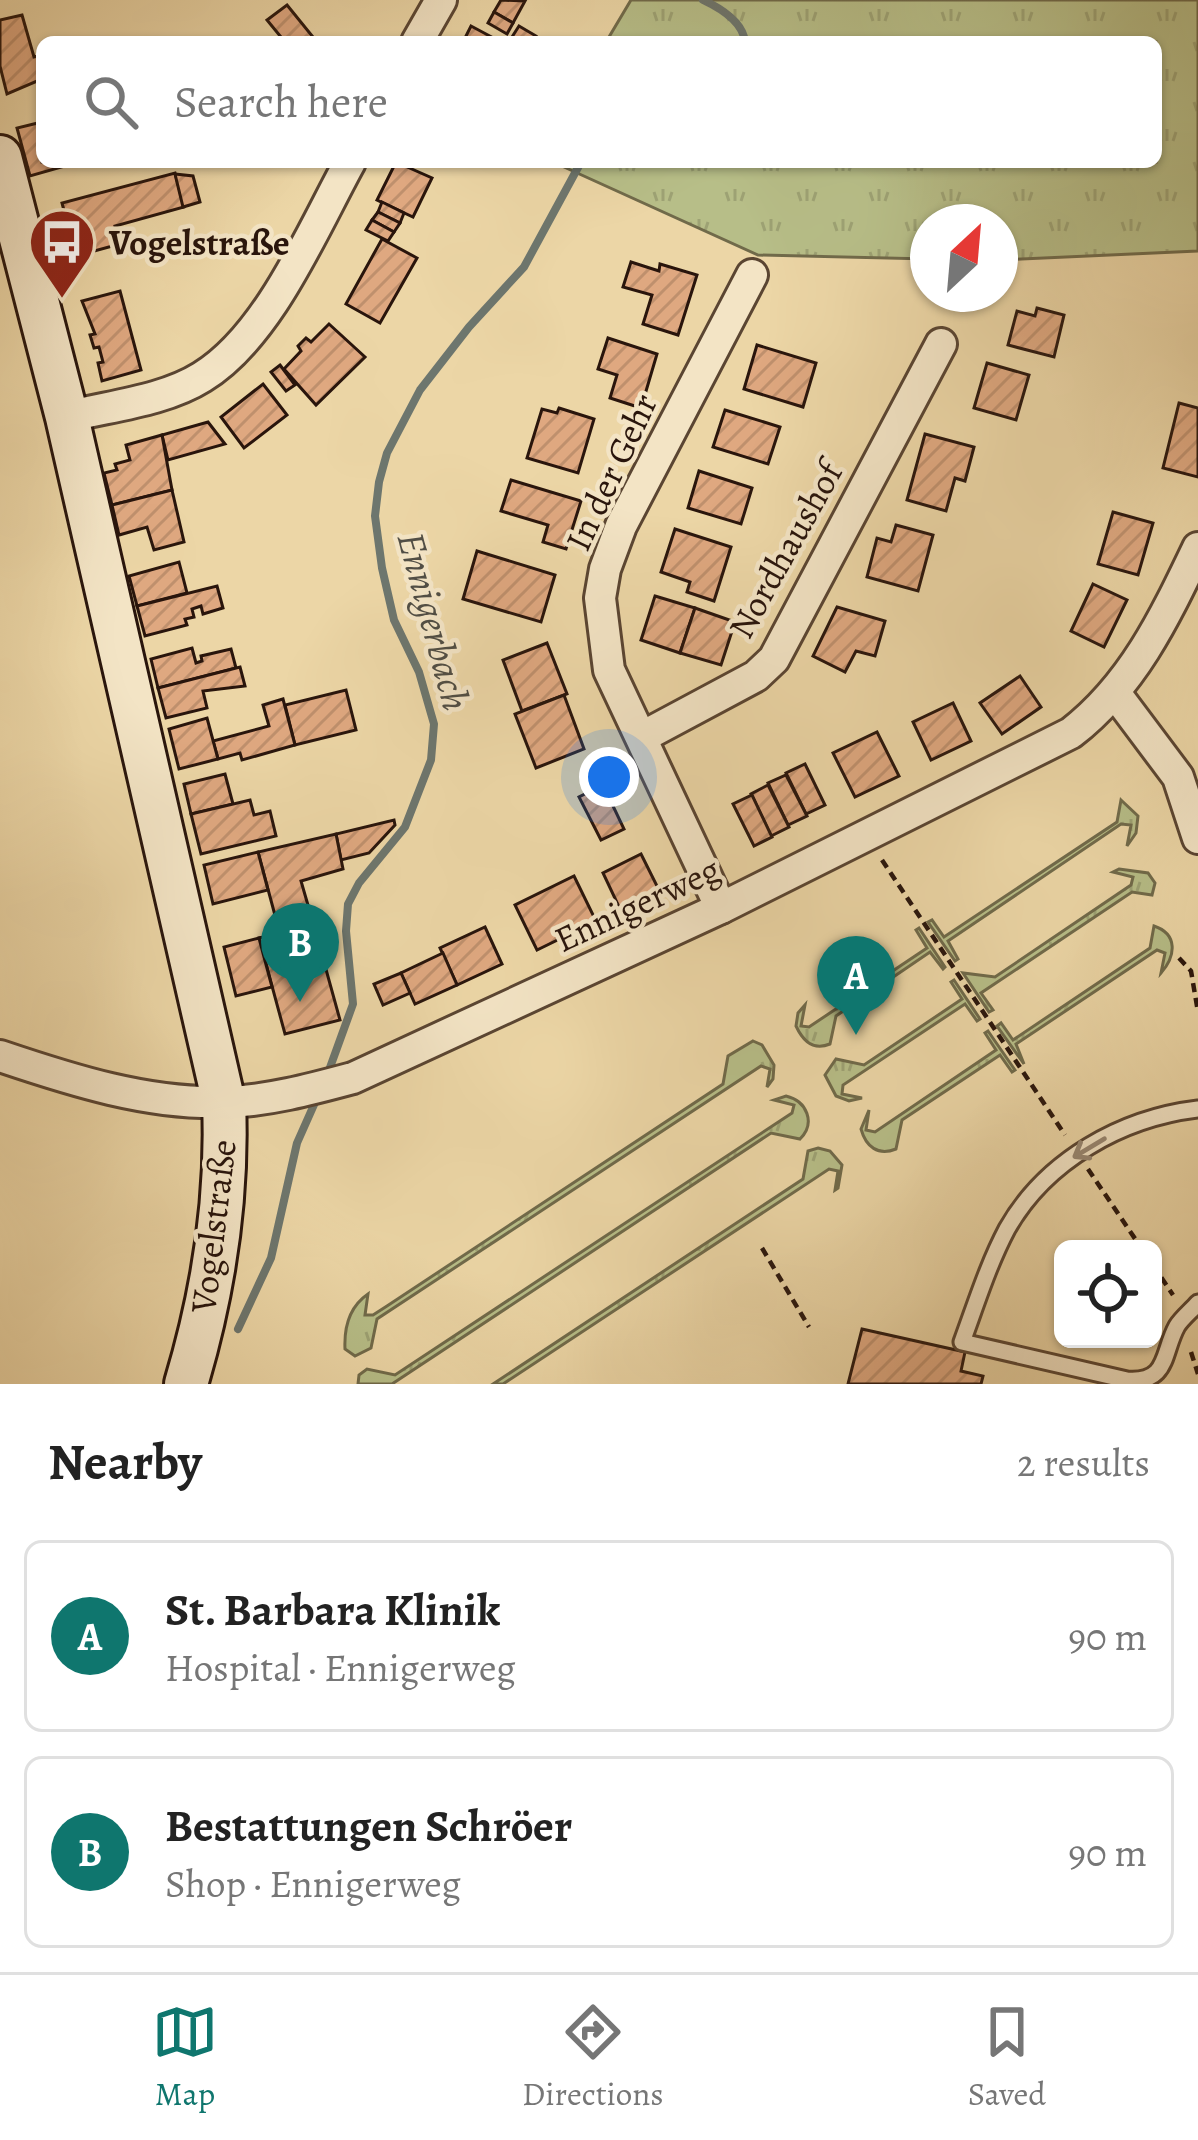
<!DOCTYPE html>
<html lang="en">
<head>
<meta charset="utf-8">
<style>
	body { margin:0; font-family:Alegreya,serif; background:#f6f6f6; color:#222 }
	.controls { position:absolute; right:36px; bottom:36px; display:grid; overflow:hidden; border-radius:18px; box-shadow:0 3px 9px #0004 }
	.controls button { width:108px; height:108px; display:grid; place-items:center; padding:0; border:0; border-bottom:3px solid #e0e0e0; background:#fff; color:#222; font:60px sans-serif }
	.compass { position:absolute; left:910px; top:204px; width:108px; height:108px; border-radius:50%; background:#fff; box-shadow:0 3px 9px #0004; rotate:26deg }
	.you { position:absolute; left:609px; top:777px; width:42px; height:42px; margin:-30px; border:9px solid #fff; border-radius:50%; background:#1a73e8; box-shadow:0 0 0 18px #1a73e833 }
	.badge { display:grid; place-items:center; width:78px; height:78px; border-radius:50%; background:#0f766e; color:#fff; font-size:39px; font-weight:700 }
	.pin { position:absolute; translate:-50% -99px; filter:drop-shadow(0 3px 6px #0008) }
	.pin::after { content:''; position:absolute; top:63px; width:42px; height:36px; background:inherit; clip-path:polygon(0 0,100% 0,50% 100%) }
	.list { margin:0; padding:0; list-style:none }
	h2 { display:flex; justify-content:space-between; align-items:center; height:156px; margin:0; padding:0 48px; font-size:51px }
	h2 small { font-size:39px; font-weight:400; color:#767676 }
	.list li { display:grid; grid-template-columns:78px 1fr auto; gap:36px; align-items:center; box-sizing:border-box; height:192px; margin:0 24px 24px; padding:0 24px; border:3px solid #e0e0e0; border-radius:18px }
	.list b { display:block; font-size:45px; white-space:nowrap }
	.list p { margin:0; font-size:39px; white-space:nowrap; color:#767676 }
	.list em { font-size:39px; font-style:normal; color:#767676 }
	.icon { flex:none; width:66px; height:66px; fill:none; stroke:currentColor; stroke-width:2; stroke-linecap:round; stroke-linejoin:round }
	.map { position:relative; flex:none; width:1198px; height:1384px; overflow:hidden }
	.search { position:absolute; background:#fff; box-shadow:0 3px 9px #0004; left:36px; right:36px; top:36px; height:132px; display:flex; align-items:center; gap:30px; box-sizing:border-box; padding:0 42px; border-radius:18px; color:#767676; font-size:45px }
	.sheet { height:588px; background:#fff }
	nav { display:flex; justify-content:space-around; align-items:center; box-sizing:border-box; height:168px; border-top:3px solid #e0e0e0; background:#fff; font-size:33px; color:#767676 }
	nav a { display:grid; justify-items:center; gap:6px }
	nav .on { color:#0f766e }
	.map>svg:first-child { display:block }
	.grass { fill:url(#grass-tufts); stroke:#706a4a; stroke-width:3 }
	.lines { fill:none; stroke-linecap:round; stroke-linejoin:round }
	.stream { stroke:#6d766e; stroke-width:8 }
	.building { fill:url(#building-hatch); stroke:#29150c; stroke-width:3 }
	.lane-casing { stroke:#5a4532; stroke-width:21 }
	.street-casing { stroke:#5a4532; stroke-width:36 }
	.secondary-casing { stroke:#29150c; stroke-width:48 }
	.path { stroke:#29150c; stroke-width:4.5; stroke-dasharray:9 6; stroke-linecap:butt }
	.lane { stroke:#f3e4c5; stroke-width:15 }
	.street { stroke:#f3e4c5; stroke-width:30 }
	.secondary { stroke:#f3e4c5; stroke-width:42 }
	.oneway { stroke:#988772 }
	.labels { text-anchor:middle; dominant-baseline:central; stroke-width:9; stroke-linejoin:round; paint-order:stroke }
	.poi-label { font-size:36px; font-weight:bold; fill:#29150c; stroke:#f3e4c5; text-anchor:start }
	.street-label { font-size:36px; fill:#29150c; stroke:#f3e4c5 }
	.water-label { font-size:39px; font-style:italic; fill:#514e45; stroke:#f3e4c5 }
</style>
</head>
<body>
<div class="map">
<svg width="1198" height="1384" viewBox="0 0 1198 1384">
	<defs>
		<pattern id="grass-tufts" width="24" height="20" patternUnits="userSpaceOnUse" patternTransform="scale(3)"><rect width="24" height="20" fill="#b7be88"/><path d="M3 7l-1-3M5 7V3M7 7l1-3M15 17l-1-3M17 17v-4M19 17l1-3" fill="none" stroke="#9da274"/></pattern>
		<pattern id="building-hatch" width="6" height="6" patternUnits="userSpaceOnUse" patternTransform="scale(3)"><rect width="6" height="6" fill="#dfa880"/><path d="M-1 1l2-2M0 6l6-6M5 7l2-2" fill="none" stroke="#bf906d"/></pattern>
	</defs>
	<rect width="100%" height="100%" fill="#ecd6a6"/>
	<filter id="stains"><feTurbulence type="fractalNoise" baseFrequency=".00167" numOctaves="4"/><feColorMatrix values="0 0 0 0 .2 0 0 0 0 .09 0 0 0 0 .02 0 0 0 .5 -.17"/></filter>
	<radialGradient id="worn" r=".72"><stop offset=".6" stop-color="#630" stop-opacity="0"/><stop offset="1" stop-color="#630" stop-opacity=".3"/></radialGradient>
	<g class="grass">
		<path d="M 631,0 L 1198,0 L 1198,251 L 1000,260 L 1000,222 L 928,222 L 928,259 L 758,255 L 553,162 L 1156,162 L 1156,42 L 606,42 Z"/>
		<path d="M 1121,800 L 1138,816 L 1136,833 L 1127,846 L 1131,825 L 1121,824 L 948,941 L 958,959 L 955,961 L 928,922 L 932,920 L 944,937 L 1117,822 Z"/>
		<path d="M 1119,869 L 1148,873 L 1155,883 L 1152,895 L 1132,892 L 981,993 L 993,1010 L 989,1012 L 963,973 L 995,977 L 1131,885 L 1133,877 L 1113,872 Z"/>
		<path d="M 1154,926 C 1178,934 1176,956 1161,973 L 1165,953 L 1157,950 L 1016,1044 L 1024,1064 L 997,1026 L 1001,1023 L 1013,1040 L 1150,948 Z"/>
		<path d="M 919,928 L 945,967 L 943,969 L 930,952 L 836,1016 L 830,1044 C 813,1051 803,1041 796,1026 L 798,1013 L 805,1005 L 801,1026 L 809,1027 L 927,948 L 916,930 Z"/>
		<path d="M 954,980 L 980,1019 L 977,1021 L 965,1004 L 843,1085 L 842,1094 L 862,1098 L 849,1101 L 836,1096 L 825,1075 L 836,1059 L 864,1065 L 962,999 L 951,982 Z"/>
		<path d="M 988,1031 L 1015,1070 L 1012,1072 L 1000,1055 L 902,1120 L 896,1149 C 878,1156 866,1147 861,1129 L 869,1110 L 866,1130 L 875,1132 L 996,1050 L 985,1033 Z"/>
		<path d="M 753,1041 L 762,1045 L 774,1065 L 773,1079 L 767,1087 L 770,1069 L 761,1066 L 377,1319 L 371,1348 L 355,1356 L 345,1349 C 344,1328 349,1307 368,1294 L 365,1315 L 373,1315 L 387,1306 L 723,1084 L 728,1056 Z"/>
		<path d="M 786,1096 C 807,1101 816,1123 800,1139 L 771,1133 L 392,1384 L 358,1384 L 359,1375 L 367,1369 L 395,1375 L 792,1113 L 794,1105 L 774,1100 Z"/>
		<path d="M 818,1148 L 830,1151 L 842,1165 L 838,1188 L 835,1190 L 838,1171 L 829,1169 L 503,1384 L 493,1384 L 803,1179 L 808,1151 Z"/>
	</g>
	<g class="lines">
		<g class="stream">
			<path d="M 703,0 C 720,8 743,22 745,42"/>
			<path d="M 328,1073 L 353,1004 L 346,931 L 348,904 L 359,883 L 405,827 L 431,760 L 434,724 L 419,672 L 394,620 L 382,568 L 375,516 L 379,482 L 387,453 L 420,390 L 469,327 L 524,267 L 581,162"/>
			<path d="M 238,1329 L 271,1258 L 297,1143 L 317,1098"/>
		</g>
	</g>
	<g class="building">
		<path d="M 501,0 L 525,1 L 513,23 L 494,12 Z"/>
		<path d="M 287,5 L 317,42 L 285,42 L 267,20 Z"/>
		<path d="M 494,12 L 513,23 L 507,34 L 488,23 Z"/>
		<path d="M 22,15 L 34,57 L 42,55 L 42,79 L 7,94 L 0,66 L 0,20 Z"/>
		<path d="M 471,26 L 501,42 L 463,42 Z"/>
		<path d="M 519,26 L 536,36 L 533,42 L 512,37 Z"/>
		<path d="M 42,122 L 42,162 L 64,162 L 65,166 L 30,176 L 17,128 Z"/>
		<path d="M 396,162 L 432,178 L 413,217 L 377,200 Z"/>
		<path d="M 175,173 L 184,207 L 115,226 L 120,244 L 76,256 L 62,203 Z"/>
		<path d="M 175,174 L 193,176 L 200,202 L 183,207 Z"/>
		<path d="M 382,202 L 404,213 L 400,223 L 378,212 Z"/>
		<path d="M 378,212 L 400,223 L 394,232 L 372,220 Z"/>
		<path d="M 372,220 L 394,232 L 388,241 L 366,230 Z"/>
		<path d="M 382,239 L 417,258 L 380,323 L 346,304 Z"/>
		<path d="M 631,262 L 659,271 L 660,264 L 697,275 L 678,335 L 643,324 L 652,295 L 623,287 Z"/>
		<path d="M 120,291 L 141,370 L 102,381 L 98,363 L 103,362 L 99,347 L 94,348 L 90,335 L 95,334 L 82,301 Z"/>
		<path d="M 1037,308 L 1064,315 L 1054,357 L 1008,345 L 1017,311 L 1035,316 Z"/>
		<path d="M 329,324 L 365,357 L 316,405 L 284,369 L 301,351 L 298,346 L 306,338 L 311,342 Z"/>
		<path d="M 608,338 L 657,354 L 641,408 L 610,398 L 617,375 L 598,369 Z"/>
		<path d="M 757,345 L 816,363 L 803,407 L 744,389 Z"/>
		<path d="M 987,363 L 1029,375 L 1016,420 L 974,408 Z"/>
		<path d="M 280,365 L 295,385 L 286,391 L 271,372 Z"/>
		<path d="M 263,384 L 287,415 L 244,448 L 221,417 Z"/>
		<path d="M 1179,403 L 1198,408 L 1198,477 L 1163,468 Z"/>
		<path d="M 559,408 L 594,419 L 578,473 L 527,458 L 542,409 L 557,413 Z"/>
		<path d="M 725,410 L 780,427 L 768,464 L 713,447 Z"/>
		<path d="M 208,422 L 225,444 L 168,460 L 162,435 Z"/>
		<path d="M 925,434 L 974,447 L 965,481 L 955,478 L 946,511 L 907,500 Z"/>
		<path d="M 162,435 L 172,490 L 112,505 L 104,473 L 117,470 L 115,464 L 130,460 L 126,445 Z"/>
		<path d="M 699,471 L 752,488 L 741,524 L 688,508 Z"/>
		<path d="M 511,480 L 581,501 L 566,549 L 543,542 L 548,525 L 501,511 Z"/>
		<path d="M 172,490 L 184,542 L 154,550 L 147,527 L 119,535 L 112,505 Z"/>
		<path d="M 1113,512 L 1153,523 L 1138,575 L 1098,564 Z"/>
		<path d="M 896,525 L 933,535 L 918,591 L 867,577 L 877,538 L 891,542 Z"/>
		<path d="M 675,529 L 731,547 L 714,601 L 687,592 L 690,582 L 661,572 Z"/>
		<path d="M 477,551 L 555,575 L 541,622 L 463,599 Z"/>
		<path d="M 179,562 L 187,593 L 137,606 L 129,576 Z"/>
		<path d="M 1093,584 L 1127,600 L 1104,647 L 1071,631 Z"/>
		<path d="M 217,586 L 223,608 L 203,614 L 201,606 L 192,609 L 194,617 L 185,619 L 187,625 L 145,636 L 137,606 Z"/>
		<path d="M 655,596 L 695,608 L 680,653 L 641,640 Z"/>
		<path d="M 837,607 L 885,621 L 875,656 L 856,651 L 845,672 L 813,656 Z"/>
		<path d="M 695,608 L 735,622 L 721,665 L 680,653 Z"/>
		<path d="M 547,643 L 567,694 L 522,711 L 503,660 Z"/>
		<path d="M 192,648 L 196,663 L 202,661 L 201,656 L 231,649 L 236,668 L 158,688 L 151,659 Z"/>
		<path d="M 240,667 L 245,686 L 203,691 L 207,708 L 166,718 L 158,688 Z"/>
		<path d="M 1020,676 L 1041,707 L 1002,734 L 980,703 Z"/>
		<path d="M 346,690 L 356,730 L 295,745 L 285,705 Z"/>
		<path d="M 564,695 L 584,749 L 536,768 L 515,714 Z"/>
		<path d="M 283,699 L 295,745 L 242,760 L 240,753 L 218,759 L 213,741 L 269,726 L 263,705 Z"/>
		<path d="M 953,703 L 971,741 L 931,760 L 913,722 Z"/>
		<path d="M 207,718 L 218,759 L 179,769 L 169,729 Z"/>
		<path d="M 877,732 L 899,776 L 855,797 L 833,753 Z"/>
		<path d="M 805,764 L 825,805 L 806,814 L 786,773 Z"/>
		<path d="M 225,774 L 233,804 L 191,814 L 184,784 Z"/>
		<path d="M 786,775 L 807,816 L 788,825 L 768,783 Z"/>
		<path d="M 603,785 L 624,829 L 601,840 L 579,797 Z"/>
		<path d="M 768,785 L 789,827 L 771,836 L 751,794 Z"/>
		<path d="M 752,795 L 772,837 L 754,846 L 733,804 Z"/>
		<path d="M 250,800 L 254,815 L 270,811 L 276,836 L 201,854 L 191,814 Z"/>
		<path d="M 394,820 L 395,825 L 369,853 L 341,860 L 336,834 Z"/>
		<path d="M 336,834 L 343,869 L 301,881 L 314,926 L 280,934 L 258,852 Z"/>
		<path d="M 258,852 L 268,890 L 213,904 L 204,865 Z"/>
		<path d="M 641,854 L 659,890 L 620,909 L 603,873 Z"/>
		<path d="M 574,876 L 596,921 L 537,950 L 515,905 Z"/>
		<path d="M 314,926 L 340,1020 L 285,1034 L 259,938 Z"/>
		<path d="M 485,927 L 502,964 L 457,985 L 440,948 Z"/>
		<path d="M 259,938 L 272,987 L 236,996 L 224,947 Z"/>
		<path d="M 443,953 L 457,985 L 415,1004 L 401,973 Z"/>
		<path d="M 401,973 L 410,993 L 383,1005 L 374,984 Z"/>
		<path d="M 862,1329 L 965,1352 L 961,1371 L 983,1376 L 981,1384 L 848,1384 Z"/>
	</g>
	<g class="lines">
		<g class="lane-casing">
			<path id="lane" d="M 1198,1109 C 1122,1118 1046,1160 1007,1229 C 988,1265 976,1304 962,1342 L 1127,1380 C 1169,1383 1162,1353 1177,1326 C 1182,1318 1191,1311 1198,1303"/>
		</g>
		<g class="street-casing">
			<g id="street">
				<path d="M 417,42 L 441,0"/>
				<path d="M 67,417 C 109,406 164,401 202,377 C 269,336 313,229 350,162"/>
				<path d="M 1115,693 L 1178,777 L 1198,838"/>
				<path d="M 642,737 L 756,676 L 774,659 L 941,344"/>
				<path d="M 721,908 L 609,670 L 600,598 L 605,569 L 621,526 L 752,275"/>
				<path d="M 0,1056 C 71,1080 149,1105 226,1102 C 268,1101 312,1089 353,1078 L 721,908 L 1071,733 C 1133,685 1165,617 1198,548"/>
			</g>
		</g>
		<g class="secondary-casing">
			<path id="secondary" d="M 0,157 L 67,417 L 224,1103 C 228,1197 213,1294 186,1384"/>
		</g>
		<g class="path">
			<path d="M 882,860 L 1065,1135"/>
			<path d="M 1179,958 L 1191,971 L 1198,1012"/>
			<path d="M 1088,1169 L 1142,1249"/>
			<path d="M 762,1248 L 809,1327"/>
			<path d="M 1153,1265 L 1173,1295"/>
			<path d="M 1191,1352 L 1198,1374"/>
		</g>
		<use href="#lane" class="lane"/>
		<use href="#street" class="street"/>
		<use href="#secondary" class="secondary"/>
	</g>
	<defs><path id="oneway-shaft" d="M-6 0H5M1.5-3L5.5 0L1.5 3" fill="none" stroke-width="1.6" stroke-linecap="round" stroke-linejoin="round" transform="scale(3)"/></defs>
	<use class="oneway" href="#oneway-shaft" transform="translate(1089 1148) rotate(149)"/>
	<defs>
		<g id="bus-pin" transform="scale(3.45)"><path d="M0 17L-7.5 6A9.5 9.5 0 1 1 7.5 6Z" fill="#8f2418" stroke="#f3e4c5"/><path d="M-5-6H5V4H4V6H2V4H-2V6H-4V4H-5ZM-3.5-4V0h7V-4ZM-3.5 1.2v1.5H-2V1.2ZM2 1.2v1.5H3.5V1.2Z" fill="#fff"/></g>
	</defs>
	<g fill-rule="evenodd">
		<use href="#bus-pin" x="62" y="242"/>
	</g>
	<g class="labels">
		<g class="poi-label">
			<text x="109" y="242">Vogelstraße</text>
		</g>
		<g class="street-label">
			<text transform="translate(611 472) rotate(-65)">In der Gehr</text>
			<text transform="translate(785 550) rotate(-61)">Nordhaushof</text>
			<text transform="translate(637 904) rotate(-25)">Ennigerweg</text>
			<text transform="translate(213 1226) rotate(-83)">Vogelstraße</text>
		</g>
		<g class="water-label">
			<text transform="translate(434 621) rotate(75)">Ennigerbach</text>
		</g>
	</g>
	<rect width="100%" height="100%" filter="url(#stains)"/>
	<rect width="100%" height="100%" fill="url(#worn)"/>
</svg>
<div class="controls">
<button><svg class="icon" aria-label="locate" viewBox="0 0 24 24"><circle cx="12" cy="12" r="6"/><path d="M12 2v4M12 18v4M2 12h4M18 12h4"/></svg></button>
</div>
<svg class="compass" viewBox="-18 -18 36 36"><path d="M0-13l5 13h-10z" fill="#e53935"/><path d="M0 13l5-13h-10z" fill="#767676"/></svg>
<div class="you"></div>
<div class="pin badge" style="left:856px;top:1035px">A</div>
<div class="pin badge" style="left:300px;top:1002px">B</div>
<div class="search"><svg class="icon" aria-label="search" viewBox="0 0 24 24"><circle cx="10" cy="10" r="6"/><path d="M15 15l6 6"/></svg>Search here</div>
</div>
<section class="sheet">
<h2>Nearby<small>2 results</small></h2>
<ul class="list">
<li><span class="badge">A</span><div><b>St. Barbara Klinik</b><p>Hospital · Ennigerweg</p></div><em>90 m</em></li>
<li><span class="badge">B</span><div><b>Bestattungen Schröer</b><p>Shop · Ennigerweg</p></div><em>90 m</em></li>
</ul>
</section>
<nav>
<a class="on"><svg class="icon" aria-label="map" viewBox="0 0 24 24"><path d="M3 6l6-2 6 2 6-2v14l-6 2-6-2-6 2zM9 4v14M15 6v14"/></svg>Map</a>
<a><svg class="icon" aria-label="directions" viewBox="0 0 24 24"><path d="M12 3l9 9-9 9-9-9zM9 14v-3h6M13 9l2 2-2 2"/></svg>Directions</a>
<a><svg class="icon" aria-label="saved" viewBox="0 0 24 24"><path d="M7 4h10v16l-5-4-5 4z"/></svg>Saved</a>
</nav>
</body>
</html>
